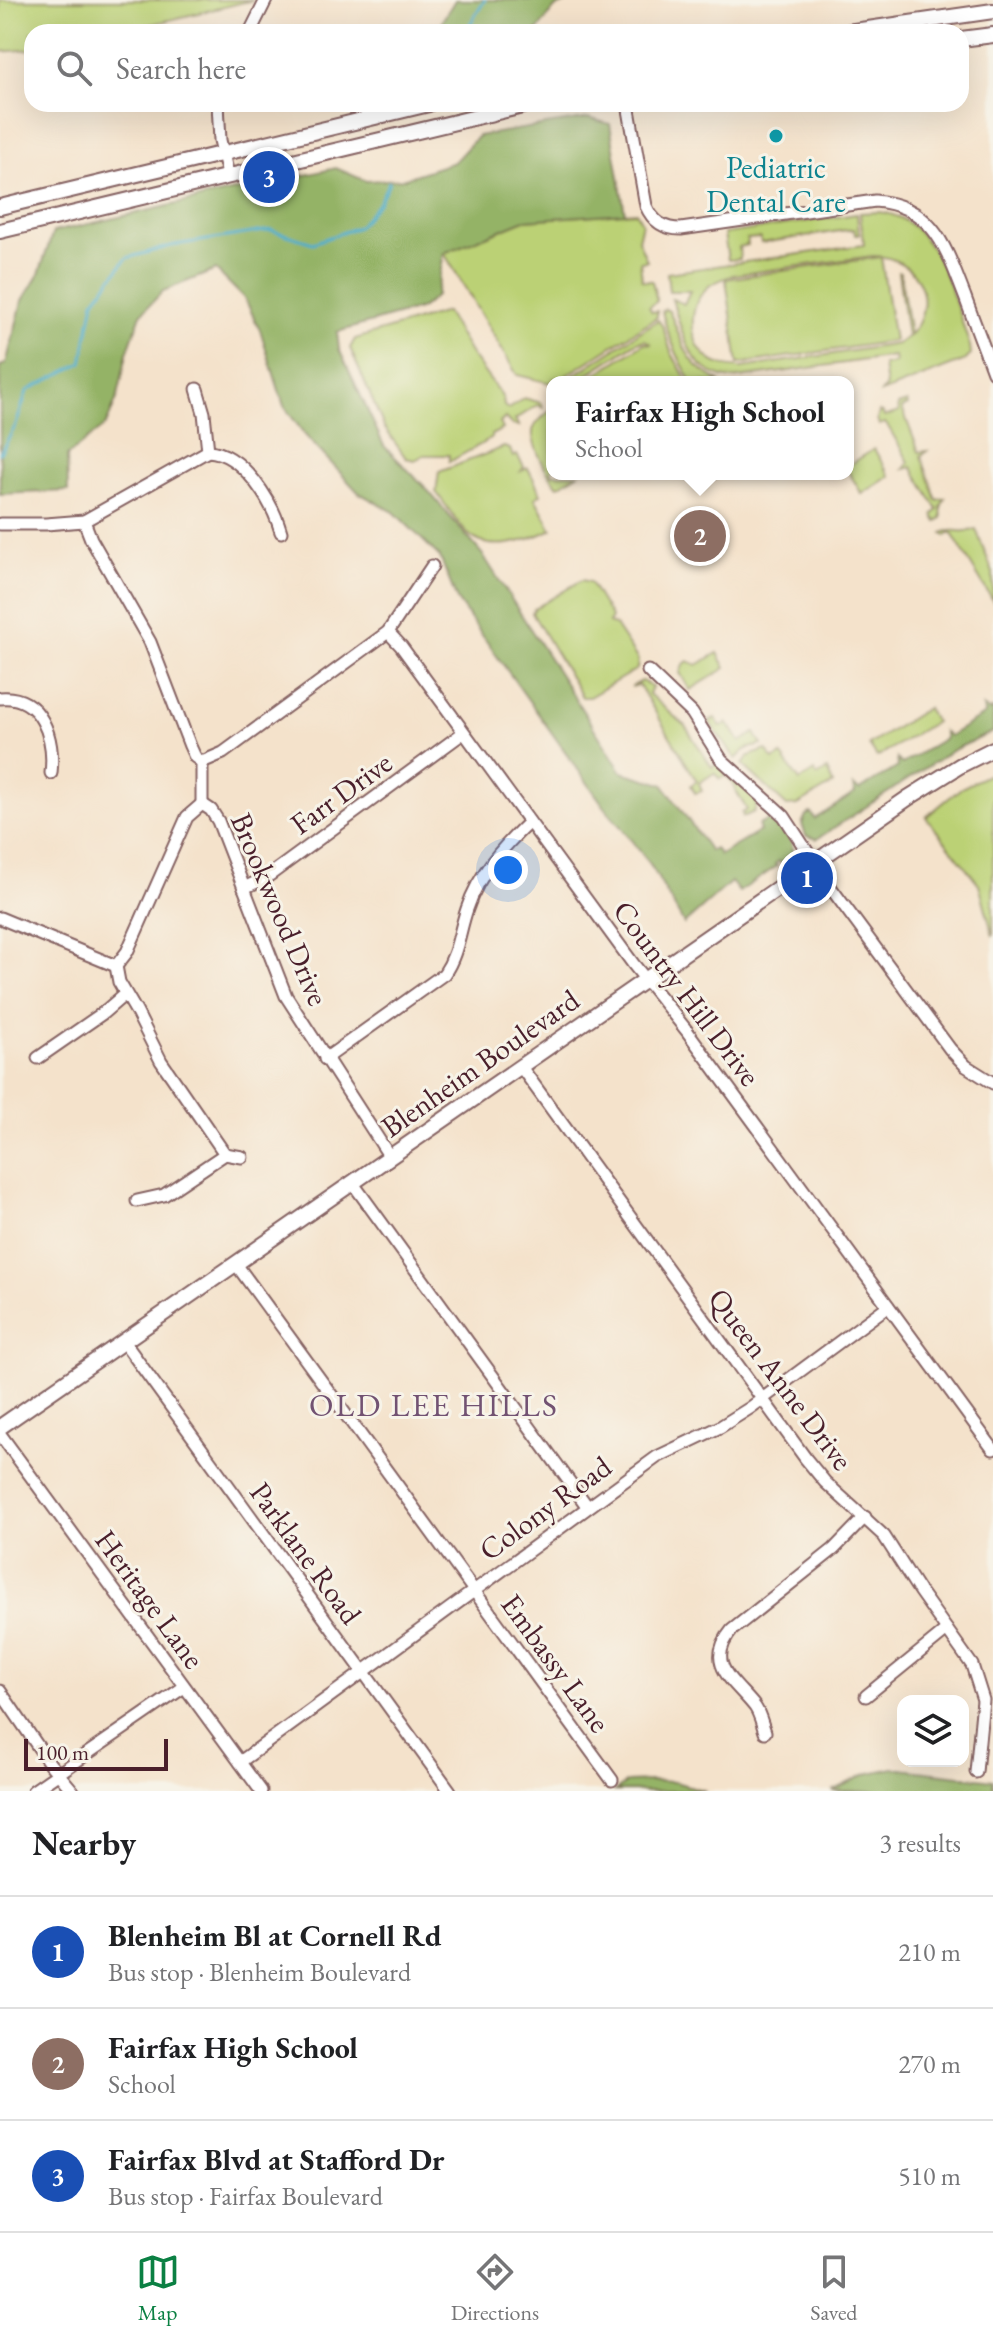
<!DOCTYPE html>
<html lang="en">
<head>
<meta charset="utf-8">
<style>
	body { margin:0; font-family:"EB Garamond",serif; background:#f6f6f6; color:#202124 }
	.controls { position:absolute; right:24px; bottom:24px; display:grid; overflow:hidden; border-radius:16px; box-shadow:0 8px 32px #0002 }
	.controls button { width:72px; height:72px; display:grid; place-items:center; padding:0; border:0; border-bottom:2px solid #e0e0e0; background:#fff; color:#202124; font:40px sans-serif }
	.scale { position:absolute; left:24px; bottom:20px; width:144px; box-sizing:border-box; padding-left:8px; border:4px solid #4a1f2b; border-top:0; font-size:22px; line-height:28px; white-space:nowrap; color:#4a1f2b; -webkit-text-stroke:6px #f7f3e8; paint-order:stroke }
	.you { position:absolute; left:508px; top:870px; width:28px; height:28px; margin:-20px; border:6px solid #fff; border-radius:50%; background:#1a73e8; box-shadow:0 0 0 12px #1a73e833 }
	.badge { display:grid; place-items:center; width:52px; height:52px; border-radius:50%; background:#0b8043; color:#fff; font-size:26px; font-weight:700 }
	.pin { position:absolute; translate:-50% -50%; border:4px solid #fff; box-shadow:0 2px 8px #0006 }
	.popup { position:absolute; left:546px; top:376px; width:308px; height:104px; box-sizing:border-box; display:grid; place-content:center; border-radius:16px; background:#fff; filter:drop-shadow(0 2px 6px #0005); font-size:26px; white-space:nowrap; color:#757577 }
	.popup b { font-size:30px; color:#202124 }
	.popup::after { content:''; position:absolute; left:50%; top:100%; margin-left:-16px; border:16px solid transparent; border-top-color:#fff }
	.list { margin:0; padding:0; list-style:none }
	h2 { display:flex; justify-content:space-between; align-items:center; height:104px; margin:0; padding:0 32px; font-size:34px }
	h2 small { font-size:26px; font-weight:400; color:#757577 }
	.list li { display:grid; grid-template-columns:52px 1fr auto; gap:24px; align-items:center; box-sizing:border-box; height:112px; padding:0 32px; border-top:2px solid #e0e0e0 }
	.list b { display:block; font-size:30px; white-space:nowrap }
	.list p { margin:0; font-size:26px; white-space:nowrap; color:#757577 }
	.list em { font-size:26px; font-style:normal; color:#757577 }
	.icon { flex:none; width:44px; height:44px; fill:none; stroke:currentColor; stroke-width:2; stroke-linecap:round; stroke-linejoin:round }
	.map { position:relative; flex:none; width:993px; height:1791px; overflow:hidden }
	.search { position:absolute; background:#fff; box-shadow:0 8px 32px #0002; left:24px; right:24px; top:24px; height:88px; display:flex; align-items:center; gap:20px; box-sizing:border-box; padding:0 28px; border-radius:24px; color:#757577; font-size:30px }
	.sheet { height:440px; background:#fff }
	nav { display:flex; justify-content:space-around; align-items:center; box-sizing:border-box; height:112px; border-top:2px solid #e0e0e0; background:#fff; font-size:22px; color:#757577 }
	nav a { display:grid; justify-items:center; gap:4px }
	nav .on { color:#0b8043 }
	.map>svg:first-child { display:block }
	.green { fill:#bbd175; stroke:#827850; stroke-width:2; fill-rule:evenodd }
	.forest { fill:#94b366; stroke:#6f6948; stroke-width:2 }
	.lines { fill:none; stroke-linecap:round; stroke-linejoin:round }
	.stream { stroke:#4bacca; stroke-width:3 }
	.minor-casing { stroke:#866363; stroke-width:15 }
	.major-casing { stroke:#866363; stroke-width:18 }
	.minor { stroke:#fff; stroke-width:11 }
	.major { stroke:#fff; stroke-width:14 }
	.culture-dot { fill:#0f9aa8; stroke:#f7f3e8; stroke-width:3 }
	.labels { text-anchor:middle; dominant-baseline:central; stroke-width:6; stroke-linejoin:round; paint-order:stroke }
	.culture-label { font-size:30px; fill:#0d838f; stroke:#f7f3e8 }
	.street-label { font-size:30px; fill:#4a1f2b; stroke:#f7f3e8 }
	.neighbourhood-label { font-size:32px; letter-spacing:2px; fill:#725272; stroke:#f7f3e8 }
</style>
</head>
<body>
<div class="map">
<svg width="993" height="1791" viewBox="0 0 993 1791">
	<rect width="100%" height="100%" fill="#f7f3e8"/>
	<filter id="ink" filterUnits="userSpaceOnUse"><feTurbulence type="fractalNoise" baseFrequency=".0125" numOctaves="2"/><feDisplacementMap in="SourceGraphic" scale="16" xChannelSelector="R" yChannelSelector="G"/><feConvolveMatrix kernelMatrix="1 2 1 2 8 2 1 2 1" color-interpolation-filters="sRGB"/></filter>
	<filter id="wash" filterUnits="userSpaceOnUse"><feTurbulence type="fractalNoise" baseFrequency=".006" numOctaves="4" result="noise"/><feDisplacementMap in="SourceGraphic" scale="32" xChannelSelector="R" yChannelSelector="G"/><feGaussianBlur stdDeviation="1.8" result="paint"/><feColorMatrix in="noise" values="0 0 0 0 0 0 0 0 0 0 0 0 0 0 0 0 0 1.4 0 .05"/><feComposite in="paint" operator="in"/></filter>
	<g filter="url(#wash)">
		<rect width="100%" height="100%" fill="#f4e2cb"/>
		<g class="green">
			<path d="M 0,0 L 253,0 L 119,32 L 32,32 L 32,49 L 0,52 Z"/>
			<path d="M 636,212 L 642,223 L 638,240 L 647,261 L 640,262 L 642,280 L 652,281 L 657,301 L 649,307 L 652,312 L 657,311 L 657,317 L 561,379 L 555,378 L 550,383 L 517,375 L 444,253 L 525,220 Z"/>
			<path d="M 878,212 C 937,216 953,300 970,346 L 971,354 L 966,360 L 881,393 L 886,386 L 883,365 L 895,363 L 894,356 L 733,379 C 690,375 683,334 672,299 L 684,304 L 690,291 L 669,291 L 667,273 L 864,245 L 860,213 ZM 873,256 C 917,256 940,301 910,335 L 900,272 L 898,272 L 907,336 L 910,335 L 897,344 L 742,368 C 729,367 716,366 706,356 C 687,337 689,303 709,286 C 716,281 725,278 733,275 Z"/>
			<path d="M 857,214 L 859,235 L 855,235 L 854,229 L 761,243 L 760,238 L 747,239 L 748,245 L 739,247 L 740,259 L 728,260 L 724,234 Z"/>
			<path d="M 881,257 L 894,341 L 738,364 L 726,279 Z"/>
			<path d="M 665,309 L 669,311 C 685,345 683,363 721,382 L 692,382 C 679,360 668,337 662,311 Z"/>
			<path d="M 446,312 L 470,353 L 503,398 L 504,406 L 508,409 L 524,398 L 542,403 L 543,408 L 538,405 L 515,420 L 519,426 L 512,425 L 505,418 L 500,423 L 503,429 L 491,435 L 492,438 L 449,462 L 449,455 L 424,455 L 415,460 L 406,458 L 384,427 L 350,348 L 355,339 Z"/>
			<path d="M 658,320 L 663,327 L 671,352 L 688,382 L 584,382 L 644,343 L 652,344 L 645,340 L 637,342 L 575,382 L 564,382 Z"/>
			<path d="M 907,402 L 908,405 L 902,408 L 919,452 L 927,451 L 921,456 L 937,500 L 945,498 L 941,507 L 942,518 L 937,522 L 933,515 L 938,510 L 912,467 L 904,469 L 909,462 L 889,428 L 885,423 L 879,425 L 877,420 L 879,412 L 883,413 L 884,417 L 899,412 L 898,405 Z"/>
			<path d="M 552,409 L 552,474 L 578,474 L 558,486 C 549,476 528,441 534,428 C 537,421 547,414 552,409 Z"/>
			<path d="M 504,447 L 510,449 L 513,457 L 517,455 L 524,467 L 521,471 L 528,468 L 541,494 L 535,498 L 552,529 C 529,541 489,555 467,533 C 456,521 446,505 436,492 L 439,472 Z"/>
			<path d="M 874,449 L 890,476 L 862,494 L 848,471 L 848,466 Z"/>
			<path d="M 976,529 L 993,573 L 993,601 L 951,532 L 946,536 L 943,533 C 953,527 963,535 976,529 Z"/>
			<path d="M 582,580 L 590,582 L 611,617 L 609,623 L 615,625 L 638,660 L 637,669 L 589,697 L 582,697 L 532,613 L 534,609 Z"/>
			<path d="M 718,653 L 726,668 L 690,690 L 680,673 L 683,665 L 688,661 L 697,665 Z"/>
			<path d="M 642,681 L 652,687 L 649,694 L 685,726 L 712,767 L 718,763 L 752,795 L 757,803 L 754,812 L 743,817 L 742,813 L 747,810 L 727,775 L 720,779 L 714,773 L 699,783 L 702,791 L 695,793 L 691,785 L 697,781 L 639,685 L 631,687 Z"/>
			<path d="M 927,708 L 935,722 L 877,757 L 869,745 Z"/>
			<path d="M 715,718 L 720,727 L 728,723 L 740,742 L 755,733 L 762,745 L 746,749 L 736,759 L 709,722 Z"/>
			<path d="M 766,750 L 774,760 L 781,755 L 800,781 L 814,771 L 817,776 L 827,770 L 833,784 L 798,805 L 787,806 L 743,765 L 749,756 Z"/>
			<path d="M 993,772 L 993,936 L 979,884 L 926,817 L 961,788 Z"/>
		</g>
		<g class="forest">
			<path d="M 455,0 L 573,0 L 555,8 L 536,32 L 435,32 Z"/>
			<path d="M 589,118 L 610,124 L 625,213 L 525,220 L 444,253 L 436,296 L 422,308 L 337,332 L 339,349 L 384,446 L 424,486 L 483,555 L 622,772 L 663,784 L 710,851 L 715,849 L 720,855 L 760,831 L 758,825 L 767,821 L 774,821 L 792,843 L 792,853 L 781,864 L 779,861 L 775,864 L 777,866 L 739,892 L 731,882 L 684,924 L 650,864 L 604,806 L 457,600 L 440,557 L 394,512 L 359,493 L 305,435 L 284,406 L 260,330 L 245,299 L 216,270 L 163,291 L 141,314 L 127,353 L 118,396 L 106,425 L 67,456 L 68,491 L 0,494 L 0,366 L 6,364 L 22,302 L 39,274 L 53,232 L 336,168 L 366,181 L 402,179 L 454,162 L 478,136 Z"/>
			<path d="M 983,707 L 989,711 L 993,709 L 993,732 L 953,750 L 817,839 L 806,836 L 802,824 L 806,815 L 811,813 L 815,819 L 855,793 L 853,786 L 859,790 L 898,767 L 897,759 L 902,764 L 945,738 L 943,731 L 949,736 L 985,714 Z"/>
			<path d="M 893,1768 L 993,1780 L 993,1791 L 832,1791 L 866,1774 Z"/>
			<path d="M 650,1781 L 675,1782 L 706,1791 L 615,1791 L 627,1782 Z"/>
		</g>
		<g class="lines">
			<g class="stream">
				<path d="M 465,32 L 485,0"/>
				<path d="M 0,453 L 16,425 L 27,391 L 82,363 L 94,301 L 127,258 L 175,245 L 271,230 L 313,243 L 358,227 L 379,202 L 389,182"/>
			</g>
		</g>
	</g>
	<g filter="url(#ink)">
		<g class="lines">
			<g class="minor-casing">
				<g id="minor">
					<path d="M 250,32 L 266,0"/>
					<path d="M 218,104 L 220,140 L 228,175"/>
					<path d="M 628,104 L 646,206 C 653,222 664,229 681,229 L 875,201 C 935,206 946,249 965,297 C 974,322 984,347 993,372"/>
					<path d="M 197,389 L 204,413 L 208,451"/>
					<path d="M 84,521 L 91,539 L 150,642 L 190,746 L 195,757 L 202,762"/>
					<path d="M 0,524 L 46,524 L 84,521 L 208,451 C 243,453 272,501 281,532"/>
					<path d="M 388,632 L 401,646 L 634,965 L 687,1031 L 993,1449"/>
					<path d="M 648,671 L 692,713 L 721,759 L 784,816 L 831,888 L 950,1049 L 966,1066 L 993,1083"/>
					<path d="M 0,698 C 42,694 55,739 51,773"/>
					<path d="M 202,762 L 223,753 L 388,632 L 432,566"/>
					<path d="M 202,762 L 202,804"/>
					<path d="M 202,804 L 211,810 L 218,821 L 286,996 L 390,1157"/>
					<path d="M 244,888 L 267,877 L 463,733"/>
					<path d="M 0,918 L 116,966"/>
					<path d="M 116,966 L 119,982 L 136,1011 L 161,1061 L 225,1154"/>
					<path d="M 116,966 L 127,952 L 187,817 L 202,804"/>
					<path d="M 38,1058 L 103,1013 L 125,994"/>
					<path d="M 325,1059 L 444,974 C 458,954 459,932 467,909 C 479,873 502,848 529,822"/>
					<path d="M 521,1067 L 806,1459 L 825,1482 L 884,1536 L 920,1592 L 972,1665 L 983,1700 L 976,1772"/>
					<path d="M 225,1154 L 242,1157"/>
					<path d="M 352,1182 L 587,1506"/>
					<path d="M 137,1201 L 164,1195 L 225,1154"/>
					<path d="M 236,1264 L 612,1780"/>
					<path d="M 124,1342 L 450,1791"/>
					<path d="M 0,1434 L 261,1791"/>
					<path d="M 0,1691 L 50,1764 L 73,1791"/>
					<path d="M 866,1696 L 947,1630"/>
					<path d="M 765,1732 C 762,1724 760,1714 755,1707 C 736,1682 703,1665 732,1630 L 834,1549 L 865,1517"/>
					<path d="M 240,1762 L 657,1457 L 720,1427 L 750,1408 L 888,1306"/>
					<path d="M 33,1791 L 184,1687"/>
				</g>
			</g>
			<g class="major-casing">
				<g id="major">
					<path d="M 847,32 L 993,11"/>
					<path d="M 961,39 L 993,35"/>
					<path d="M 0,207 L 429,104"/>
					<path d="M 0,231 L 531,104"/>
					<path d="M 0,1427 L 908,798 L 961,765 L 993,749"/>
				</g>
			</g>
			<use href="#minor" class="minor"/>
			<use href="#major" class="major"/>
		</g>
	</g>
	<circle class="culture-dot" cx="776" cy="136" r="8"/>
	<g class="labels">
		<g class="culture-label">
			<text x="776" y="167">Pediatric<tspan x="776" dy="34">Dental Care</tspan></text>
		</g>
		<g class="street-label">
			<text transform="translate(341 793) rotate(-36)">Farr Drive</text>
			<text transform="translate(280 909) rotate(67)">Brookwood Drive</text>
			<text transform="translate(687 993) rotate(53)">Country Hill Drive</text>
			<text transform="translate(480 1063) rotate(-35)">Blenheim Boulevard</text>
			<text transform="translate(781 1379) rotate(53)">Queen Anne Drive</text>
			<text transform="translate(545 1508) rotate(-36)">Colony Road</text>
			<text transform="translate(306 1553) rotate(54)">Parklane Road</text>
			<text transform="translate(150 1599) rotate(54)">Heritage Lane</text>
			<text transform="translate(556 1663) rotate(54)">Embassy Lane</text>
		</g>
		<g class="neighbourhood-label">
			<text x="434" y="1405">OLD LEE HILLS</text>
		</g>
	</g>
</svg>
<div class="controls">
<button><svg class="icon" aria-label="layers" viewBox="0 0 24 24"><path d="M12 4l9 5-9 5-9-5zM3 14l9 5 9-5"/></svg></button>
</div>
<div class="scale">100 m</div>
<div class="you"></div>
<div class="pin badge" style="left:807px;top:878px;background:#1a4fb4">1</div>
<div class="pin badge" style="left:700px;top:536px;background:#8d6e63">2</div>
<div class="popup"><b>Fairfax High School</b>School</div>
<div class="pin badge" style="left:269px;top:177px;background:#1a4fb4">3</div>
<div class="search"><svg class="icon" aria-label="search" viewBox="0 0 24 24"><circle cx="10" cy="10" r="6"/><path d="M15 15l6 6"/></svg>Search here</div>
</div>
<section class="sheet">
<h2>Nearby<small>3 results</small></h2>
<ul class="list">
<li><span class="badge" style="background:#1a4fb4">1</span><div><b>Blenheim Bl at Cornell Rd</b><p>Bus stop · Blenheim Boulevard</p></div><em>210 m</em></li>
<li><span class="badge" style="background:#8d6e63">2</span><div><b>Fairfax High School</b><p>School</p></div><em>270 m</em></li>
<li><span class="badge" style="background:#1a4fb4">3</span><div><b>Fairfax Blvd at Stafford Dr</b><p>Bus stop · Fairfax Boulevard</p></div><em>510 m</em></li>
</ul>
</section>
<nav>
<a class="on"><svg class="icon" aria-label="map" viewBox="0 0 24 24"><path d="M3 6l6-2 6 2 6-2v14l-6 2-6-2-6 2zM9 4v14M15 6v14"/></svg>Map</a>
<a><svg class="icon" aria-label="directions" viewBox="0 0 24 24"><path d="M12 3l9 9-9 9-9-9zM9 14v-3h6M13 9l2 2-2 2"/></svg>Directions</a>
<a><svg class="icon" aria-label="saved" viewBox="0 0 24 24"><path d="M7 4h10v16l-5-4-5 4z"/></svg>Saved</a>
</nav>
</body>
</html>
